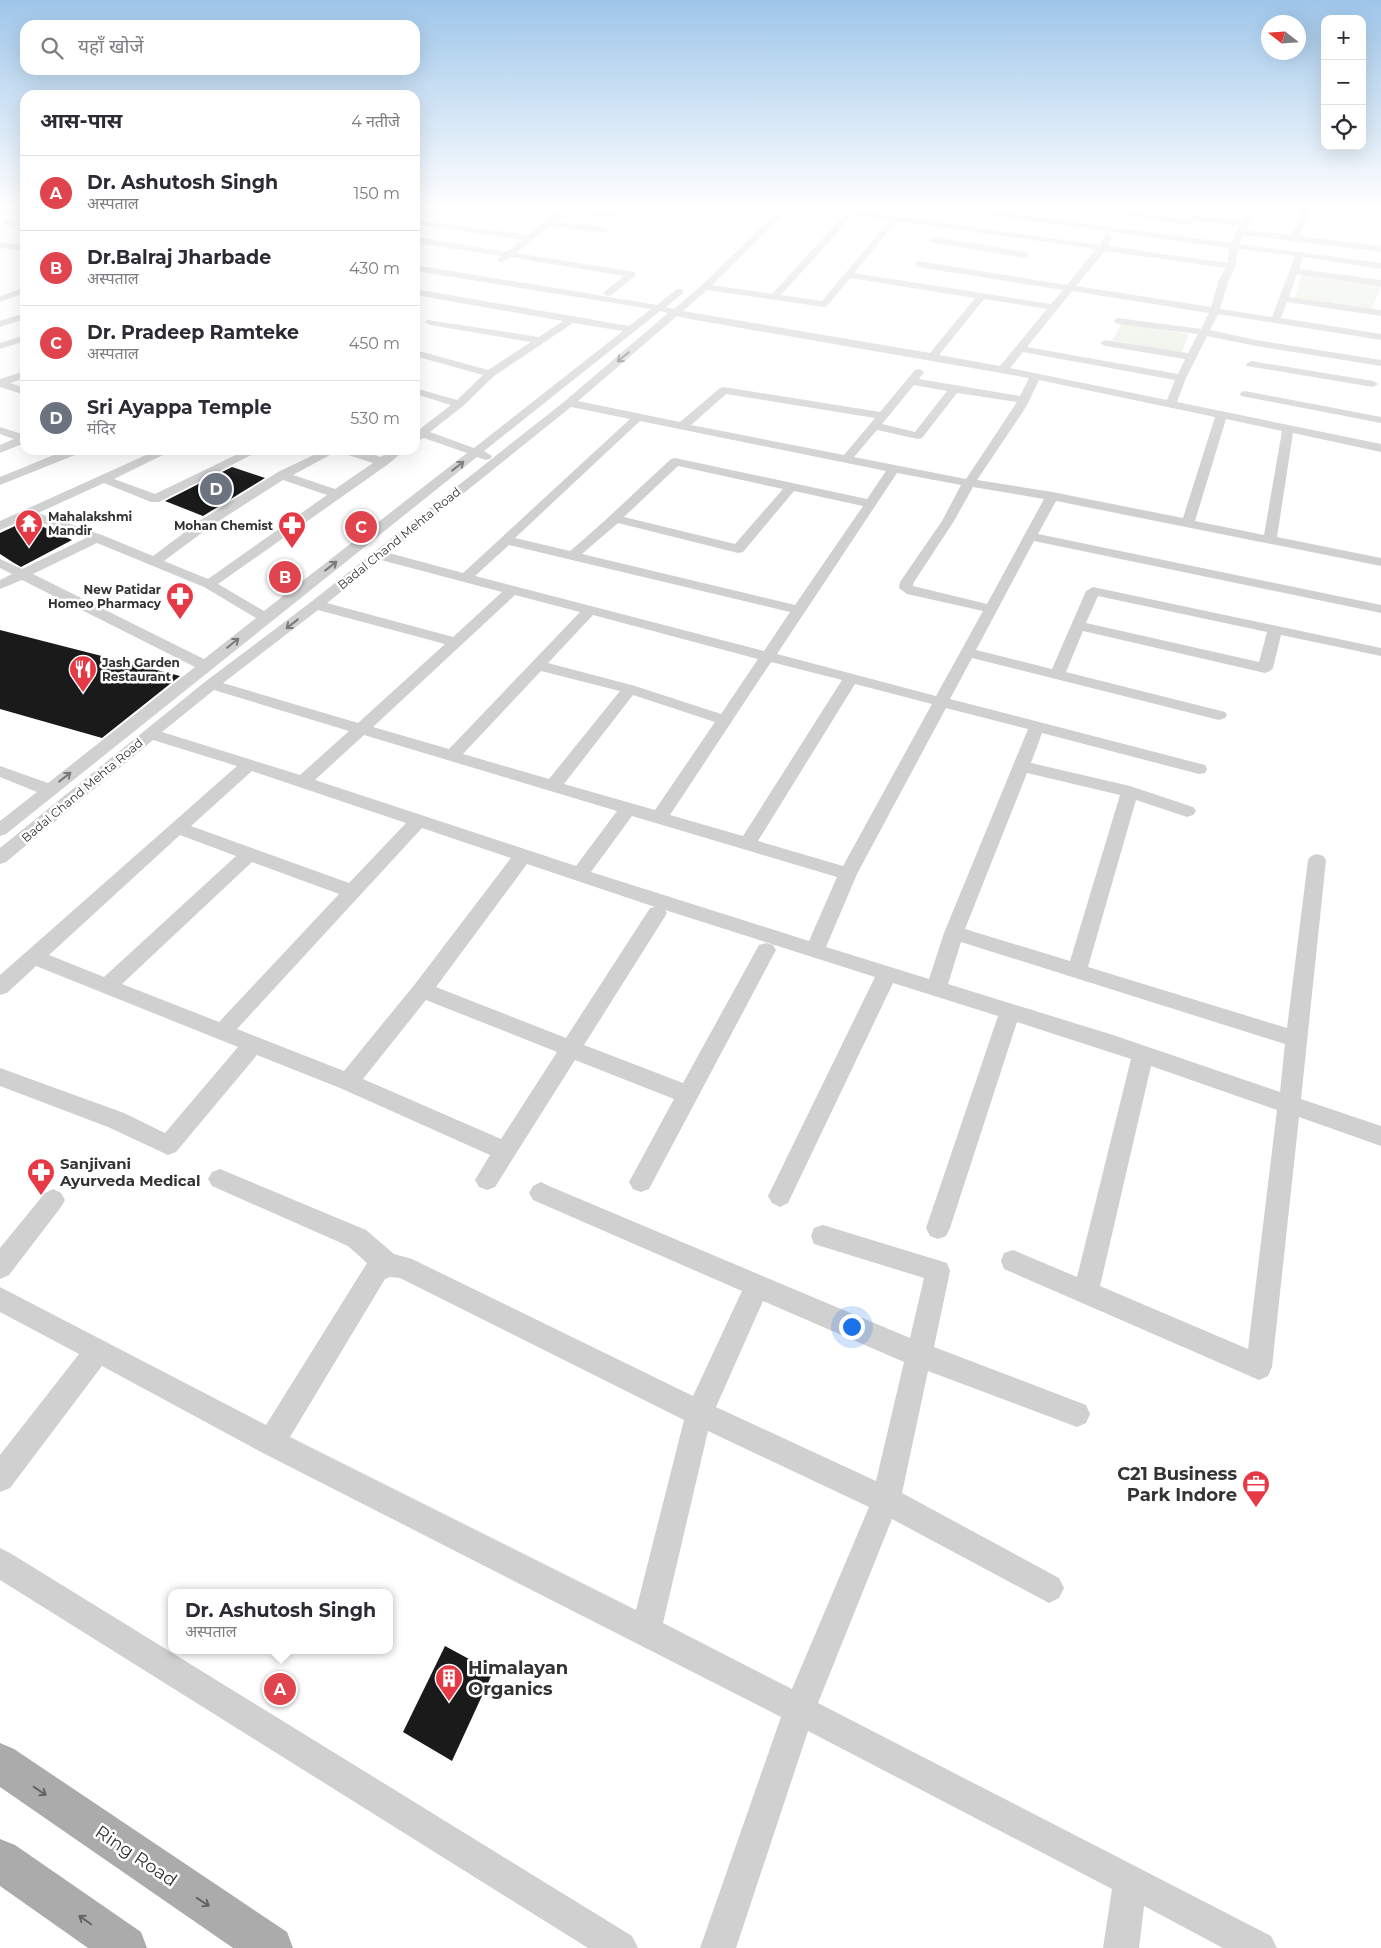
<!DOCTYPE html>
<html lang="hi">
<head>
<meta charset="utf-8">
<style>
	body { margin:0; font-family:Montserrat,"Noto Sans Devanagari",sans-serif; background:#f2f2f3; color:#2b2b33 }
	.controls { position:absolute; right:15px; top:15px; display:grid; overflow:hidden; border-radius:10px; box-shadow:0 5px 20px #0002 }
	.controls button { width:45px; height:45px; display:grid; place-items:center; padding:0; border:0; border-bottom:1px solid #e1e1e2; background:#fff; color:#2b2b33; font:25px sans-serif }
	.compass { position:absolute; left:1261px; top:15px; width:45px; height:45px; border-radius:50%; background:#fff; box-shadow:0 5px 20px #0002; rotate:287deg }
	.you { position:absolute; left:851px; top:1326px; width:18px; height:18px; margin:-12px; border:4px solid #fff; border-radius:50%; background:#1a73e8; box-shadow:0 0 0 8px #1a73e833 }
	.badge { display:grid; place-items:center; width:32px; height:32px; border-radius:50%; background:#b45309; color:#fff; font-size:16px; font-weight:700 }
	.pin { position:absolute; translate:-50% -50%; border:2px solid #fff; box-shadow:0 1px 5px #0006 }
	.popup { position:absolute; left:168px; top:1589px; width:225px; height:65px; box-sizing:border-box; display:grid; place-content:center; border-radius:10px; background:#fff; filter:drop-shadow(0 1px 4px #0005); font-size:16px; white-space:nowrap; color:#7c7c81 }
	.popup b { font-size:19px; color:#2b2b33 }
	.popup::after { content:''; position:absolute; left:50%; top:100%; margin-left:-10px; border:10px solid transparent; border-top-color:#fff }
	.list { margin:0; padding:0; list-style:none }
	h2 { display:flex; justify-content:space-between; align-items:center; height:65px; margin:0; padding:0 20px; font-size:21px }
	h2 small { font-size:16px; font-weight:400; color:#7c7c81 }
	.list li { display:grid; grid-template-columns:32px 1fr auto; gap:15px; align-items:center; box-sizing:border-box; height:75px; padding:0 20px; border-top:1px solid #e1e1e2 }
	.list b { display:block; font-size:19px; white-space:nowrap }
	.list p { margin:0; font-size:16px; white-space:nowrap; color:#7c7c81 }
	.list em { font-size:16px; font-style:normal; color:#7c7c81 }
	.icon { flex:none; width:28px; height:28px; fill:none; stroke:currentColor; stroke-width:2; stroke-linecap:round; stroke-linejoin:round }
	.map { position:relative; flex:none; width:1381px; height:1948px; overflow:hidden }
	.search { position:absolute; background:#fff; box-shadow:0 5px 20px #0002; left:20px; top:20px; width:400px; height:55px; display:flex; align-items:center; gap:12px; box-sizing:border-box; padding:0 18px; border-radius:15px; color:#7c7c81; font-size:19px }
	.panel { position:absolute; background:#fff; box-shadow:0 5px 20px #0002; left:20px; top:90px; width:400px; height:365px; border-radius:15px }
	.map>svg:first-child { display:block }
	.green { fill:#e6ecdf }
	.building { fill:#1a1a1a }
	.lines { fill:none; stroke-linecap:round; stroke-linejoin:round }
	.minor { fill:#d0d0d0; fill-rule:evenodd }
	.major { fill:#ababab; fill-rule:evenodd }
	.oneway { stroke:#7a7a7a }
	.oneway2 { stroke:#636363 }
	.labels { text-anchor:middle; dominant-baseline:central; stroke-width:5; stroke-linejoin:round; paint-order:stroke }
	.far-poi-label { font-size:12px; font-weight:bold; fill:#333; stroke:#fff; text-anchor:start }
	.far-street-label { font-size:12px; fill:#333; stroke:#fff }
	.poi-label { font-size:15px; font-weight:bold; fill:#333; stroke:#fff; text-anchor:start }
	.near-poi-label { font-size:18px; font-weight:bold; fill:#333; stroke:#fff; text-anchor:end }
	.near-street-label { font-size:18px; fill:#333; stroke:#fff }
</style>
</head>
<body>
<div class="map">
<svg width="1381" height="1948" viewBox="0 0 1381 1948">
	<rect width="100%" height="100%" fill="#fff"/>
	<g class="green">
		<path d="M 1302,274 L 1381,285 L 1381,287 L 1371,309 L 1295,298 Z"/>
		<path d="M 1122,323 L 1189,334 L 1181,354 L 1112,340 Z"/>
	</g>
	<g class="building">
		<path d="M 232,467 L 265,478 L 203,516 L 165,501 Z"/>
		<path d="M 28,520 L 72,540 L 21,567 L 14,563 L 0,554 L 0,533 Z"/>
		<path d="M 0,630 L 180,676 L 102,738 L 0,709 Z"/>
		<path d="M 445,1646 L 493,1672 L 452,1761 L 403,1732 Z"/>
	</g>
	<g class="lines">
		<g class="minor">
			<path d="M 566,206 L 620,214 L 624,216 L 620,218 L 568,213 L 556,222 L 604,227 L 608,230 L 604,233 L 550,226 L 516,253 L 635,272 L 635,276 L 611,295 L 608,296 L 603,293 L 624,276 L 510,257 L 501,263 L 497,260 L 501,256 L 415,243 L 415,237 L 506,252 L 523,240 L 415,224 L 415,220 L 528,235 Z"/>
			<path d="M 783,206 L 792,206 L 712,285 L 772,294 L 845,214 L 802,206 L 827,206 L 849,210 L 852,206 L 861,206 L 857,211 L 1100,245 L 1105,235 L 1108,234 L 1112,237 L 1108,246 L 1228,263 L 1229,248 L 989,215 L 985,213 L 989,211 L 1231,243 L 1240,226 L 1193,220 L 1189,218 L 1193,216 L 1242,221 L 1250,206 L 1258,206 L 1246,230 L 1291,235 L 1303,206 L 1311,206 L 1299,236 L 1381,246 L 1381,252 L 1243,235 L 1239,244 L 1381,263 L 1381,269 L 1303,257 L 1299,269 L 1381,280 L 1381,286 L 1297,274 L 1289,297 L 1381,310 L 1381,316 L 1287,302 L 1281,318 L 1381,334 L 1381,340 L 1218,314 L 1210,330 L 1256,340 L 1381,360 L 1381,366 L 1256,346 L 1207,336 L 1186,378 L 1177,402 L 1381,444 L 1381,452 L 1293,433 L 1277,537 L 1381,558 L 1381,566 L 1056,501 L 1038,534 L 1381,605 L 1381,613 L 1034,541 L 976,650 L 1052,669 L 1086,591 L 1093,587 L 1381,648 L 1381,656 L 1281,635 L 1273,668 L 1270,671 L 1265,673 L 1083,631 L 1066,672 L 1225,712 L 1227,715 L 1225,718 L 1219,720 L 972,658 L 950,699 L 1205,765 L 1207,769 L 1205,773 L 1199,774 L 1042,733 L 1031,763 L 1130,786 L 1193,807 L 1196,811 L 1193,815 L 1187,817 L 1136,800 L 1088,967 L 1287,1028 L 1308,860 L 1311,856 L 1317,854 L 1323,856 L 1326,860 L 1301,1099 L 1381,1126 L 1381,1146 L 1299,1117 L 1272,1367 L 1268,1376 L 1259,1380 L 1004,1269 L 1001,1261 L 1004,1253 L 1013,1250 L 1077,1277 L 1131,1059 L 1017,1022 L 950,1228 L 946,1236 L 938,1239 L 930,1236 L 926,1228 L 998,1016 L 893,983 L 788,1203 L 780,1207 L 772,1203 L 768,1196 L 875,977 L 665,910 L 667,913 L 664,918 L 584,1045 L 683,1083 L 759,945 L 766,943 L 773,945 L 776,950 L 649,1189 L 641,1192 L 633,1189 L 629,1182 L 674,1099 L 575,1060 L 495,1187 L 487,1190 L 479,1187 L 475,1180 L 490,1155 L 340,1088 L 257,1055 L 176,1152 L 168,1155 L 108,1127 L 0,1086 L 0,1068 L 124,1113 L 165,1133 L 238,1047 L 36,966 L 7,993 L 0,995 L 0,975 L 237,766 L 153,740 L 6,862 L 0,864 L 0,848 L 206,681 L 311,602 L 565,401 L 668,313 L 660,311 L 484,451 L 492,456 L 490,459 L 486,460 L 477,457 L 6,834 L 0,836 L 0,821 L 37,792 L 0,777 L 0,766 L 48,783 L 195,667 L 22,580 L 0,589 L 0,580 L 12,574 L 0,568 L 0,559 L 22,569 L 86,538 L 28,518 L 0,530 L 0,521 L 157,450 L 173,450 L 114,479 L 155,494 L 246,450 L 261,450 L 159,502 L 151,502 L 104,483 L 38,513 L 102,535 L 153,556 L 201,520 L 278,472 L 324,450 L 339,450 L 293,475 L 335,489 L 373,463 L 342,453 L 340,450 L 358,450 L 381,457 L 391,450 L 405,450 L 387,465 L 218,584 L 264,611 L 467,453 L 424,438 L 415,442 L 415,428 L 420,429 L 451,405 L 415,394 L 415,388 L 457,400 L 483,375 L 415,356 L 415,350 L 488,370 L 531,342 L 430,325 L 425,322 L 427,320 L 539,337 L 563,321 L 415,295 L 415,289 L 629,326 L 651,309 L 415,271 L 415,265 L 657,305 L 677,289 L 683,289 L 683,293 L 666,307 L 674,309 L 702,285 ZM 853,215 L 890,220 L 822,301 L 781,295 ZM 897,221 L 1096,249 L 1067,285 L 918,261 L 914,264 L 918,267 L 1063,290 L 1051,304 L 854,273 ZM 1237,249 L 1295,256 L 1272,317 L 1220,309 L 1229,279 L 1236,266 ZM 1105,251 L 1226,268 L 1219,279 L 1211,307 L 1076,286 ZM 850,278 L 975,298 L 930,353 L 683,311 L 707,290 L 824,307 L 827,306 ZM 1072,291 L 1209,313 L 1201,329 L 1118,318 L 1113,321 L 1118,324 L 1198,334 L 1188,353 L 1105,340 L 1100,343 L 1105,346 L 1185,359 L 1178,374 L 1027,347 ZM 984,299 L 1047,309 L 1000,366 L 939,355 ZM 677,316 L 690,319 L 1029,378 L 1020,396 L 919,379 L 924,372 L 919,369 L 915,370 L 880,412 L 724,387 L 720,388 L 680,422 L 578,401 ZM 573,323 L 623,331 L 474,448 L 430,432 L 463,406 L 494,376 ZM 1023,352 L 1175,380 L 1167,400 L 1010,368 ZM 1039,380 L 1215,417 L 1183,518 L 1052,492 L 977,480 L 1026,407 ZM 914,385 L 947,391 L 915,432 L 882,424 ZM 957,393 L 1017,402 L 966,479 L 854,457 L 877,430 L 918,439 L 922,438 ZM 726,394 L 875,418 L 844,455 L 691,425 ZM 571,407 L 630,419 L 463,573 L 389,553 ZM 1226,419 L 1282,431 L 1264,535 L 1195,521 ZM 640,421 L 886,471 L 867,499 L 675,458 L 671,459 C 637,490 605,522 570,551 L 515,538 ZM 678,466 L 783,489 L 735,544 L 624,517 ZM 897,473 L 961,485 L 942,521 L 900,582 L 899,588 L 907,594 L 983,611 L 936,696 L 777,654 ZM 283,480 L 327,495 L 208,579 L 164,561 L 211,526 ZM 973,487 L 1044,499 L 987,604 L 913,586 L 914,582 L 954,521 ZM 794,491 L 863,506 L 795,605 L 582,554 L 618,523 L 738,553 L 743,552 ZM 97,543 L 204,587 L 256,618 L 204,659 L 33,574 ZM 509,545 L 790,612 L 764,651 L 475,576 ZM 381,560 L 502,592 L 453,637 L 327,603 ZM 515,595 L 580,612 L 449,749 L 373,727 ZM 1098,596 L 1267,632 L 1259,662 L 1086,623 ZM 318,610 L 445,644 L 358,723 L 223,683 ZM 593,615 L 758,659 L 721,714 L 635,686 L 548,663 ZM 771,662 L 842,680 L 743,836 L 670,815 ZM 541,671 L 620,691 L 549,779 L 463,754 ZM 855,684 L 932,704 L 843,866 L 758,841 ZM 214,690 L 349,731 L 300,775 L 162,732 ZM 633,695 L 715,722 L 655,810 L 564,784 ZM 946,708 L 1028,729 L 944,933 L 929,979 L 826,947 L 857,874 ZM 364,735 L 617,811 L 576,866 L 315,780 ZM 252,771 L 406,823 L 349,883 L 191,826 ZM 1027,773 L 1120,795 L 1070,961 L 965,929 ZM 632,816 L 837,877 L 809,941 L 591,872 ZM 422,828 L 511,858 L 415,984 L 344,1071 L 237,1029 ZM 180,835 L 236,856 L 104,977 L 49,955 ZM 252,862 L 339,894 L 219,1022 L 122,984 ZM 527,864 L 655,907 L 650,908 L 566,1038 L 436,987 ZM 961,942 L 1285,1044 L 1280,1092 L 1113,1035 L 948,984 ZM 426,1000 L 557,1052 L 501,1139 L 363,1079 ZM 1151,1066 L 1277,1110 L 1248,1349 L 1100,1286 Z"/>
			<path d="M 916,206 L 955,206 L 952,212 L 949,212 Z"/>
			<path d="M 1067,206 L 1092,206 L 1191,221 L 1195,223 L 1191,225 Z"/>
			<path d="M 1174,206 L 1197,206 L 1202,209 L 1198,211 Z"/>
			<path d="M 5,220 L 25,223 L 25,227 L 5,224 Z"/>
			<path d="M 934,237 L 1025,252 L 1029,255 L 1025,258 L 931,242 L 930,240 Z"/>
			<path d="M 0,242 L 25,245 L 25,251 L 0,248 Z"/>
			<path d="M 25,287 L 25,293 L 0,302 L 0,296 Z"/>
			<path d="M 25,313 L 25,319 L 0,327 L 0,321 Z"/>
			<path d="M 25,335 L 25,341 L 0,349 L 0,343 Z"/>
			<path d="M 1251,361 L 1373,381 L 1378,384 L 1373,387 L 1247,366 L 1246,364 Z"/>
			<path d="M 25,371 L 25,378 L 10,383 L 25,388 L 25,395 L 0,387 L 0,379 Z"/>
			<path d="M 1245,391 L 1381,417 L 1381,423 L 1241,396 L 1240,394 L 1241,392 Z"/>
			<path d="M 0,427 L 25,435 L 25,443 L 0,453 L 0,445 L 14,439 L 0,434 Z"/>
			<path d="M 66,450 L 82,450 L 80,453 L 0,485 L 0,477 Z"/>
			<path d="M 220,1169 L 366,1230 L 394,1254 L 412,1259 L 693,1396 L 742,1291 L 533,1200 L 529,1193 L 533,1186 L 541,1182 L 549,1186 L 910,1338 L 924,1278 L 814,1244 L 811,1236 L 814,1228 L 823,1225 L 947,1263 L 950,1271 L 934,1347 L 1086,1405 L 1090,1414 L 1086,1423 L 1077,1427 L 928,1371 L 902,1493 L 1059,1578 L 1064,1588 L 1059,1598 L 1049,1603 L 892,1519 L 818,1703 L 1271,1936 L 1277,1948 L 1223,1948 L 1144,1906 L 1139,1948 L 1103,1948 L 1112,1889 L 808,1731 L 736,1948 L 700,1948 L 781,1717 L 261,1452 L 102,1366 L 10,1488 L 0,1492 L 0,1455 L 79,1354 L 0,1312 L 0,1287 L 266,1425 L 367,1263 L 348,1246 L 212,1186 L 208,1179 L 212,1172 ZM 390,1277 L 400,1278 L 684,1420 L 636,1610 L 290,1437 L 385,1279 ZM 763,1301 L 904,1362 L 876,1481 L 716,1407 ZM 708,1431 L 869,1507 L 792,1689 L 663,1623 Z"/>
			<path d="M 53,1189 L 61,1193 L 65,1200 L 61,1207 L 9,1275 L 0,1279 L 0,1248 L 45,1193 Z"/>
			<path d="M 0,1548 L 10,1553 L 632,1936 L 638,1948 L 588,1948 L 0,1580 Z"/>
		</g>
		<g class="major">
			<path d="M 0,1743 L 14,1749 L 287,1932 L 293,1948 L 233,1948 L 0,1787 Z"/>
			<path d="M 0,1839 L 15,1845 L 141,1932 L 147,1948 L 88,1948 L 0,1886 Z"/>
		</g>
	</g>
	<defs><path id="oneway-shaft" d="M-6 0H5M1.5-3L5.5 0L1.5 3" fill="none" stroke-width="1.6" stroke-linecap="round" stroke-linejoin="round" transform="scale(1.25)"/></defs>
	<g class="oneway">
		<use href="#oneway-shaft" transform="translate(623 357) rotate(140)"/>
		<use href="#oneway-shaft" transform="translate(458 466) rotate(-38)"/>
		<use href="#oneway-shaft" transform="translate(331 566) rotate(-38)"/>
		<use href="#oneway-shaft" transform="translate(292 624) rotate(142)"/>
		<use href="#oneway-shaft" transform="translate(233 643) rotate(-39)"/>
		<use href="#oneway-shaft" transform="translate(65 777) rotate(-38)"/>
	</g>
	<g class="oneway2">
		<use href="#oneway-shaft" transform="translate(40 1791) rotate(34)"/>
		<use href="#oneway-shaft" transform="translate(203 1902) rotate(34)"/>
		<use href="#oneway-shaft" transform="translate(85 1920) rotate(-145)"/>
	</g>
	<linearGradient id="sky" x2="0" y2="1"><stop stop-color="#9ec6ea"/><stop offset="0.43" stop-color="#fff"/><stop offset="1" stop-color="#fff" stop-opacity="0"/></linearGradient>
	<rect width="1381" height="479" fill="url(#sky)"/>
	<defs>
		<g id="temple-pin" transform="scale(1.4375)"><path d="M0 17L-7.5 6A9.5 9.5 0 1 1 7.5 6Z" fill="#e63946" stroke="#fff"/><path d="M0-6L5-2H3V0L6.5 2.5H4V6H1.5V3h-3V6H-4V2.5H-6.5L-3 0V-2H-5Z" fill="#fff"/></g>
		<g id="pharmacy-pin" transform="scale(1.4375)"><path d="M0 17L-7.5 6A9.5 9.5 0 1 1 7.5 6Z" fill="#e63946" stroke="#fff"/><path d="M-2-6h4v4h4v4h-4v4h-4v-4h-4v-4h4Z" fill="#fff"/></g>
		<g id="restaurant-pin" transform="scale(1.4375)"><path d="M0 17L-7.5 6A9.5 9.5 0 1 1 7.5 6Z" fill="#e63946" stroke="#fff"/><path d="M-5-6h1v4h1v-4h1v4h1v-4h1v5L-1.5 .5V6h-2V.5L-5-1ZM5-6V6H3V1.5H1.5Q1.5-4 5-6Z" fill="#fff"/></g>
		<g id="office-pin" transform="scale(1.4375)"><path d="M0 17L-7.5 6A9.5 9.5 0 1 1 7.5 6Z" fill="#e63946" stroke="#fff"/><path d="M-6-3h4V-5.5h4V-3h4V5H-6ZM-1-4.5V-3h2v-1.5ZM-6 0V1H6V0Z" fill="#fff"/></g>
		<g id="building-pin" transform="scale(1.4375)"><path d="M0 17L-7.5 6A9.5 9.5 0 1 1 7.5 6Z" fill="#e63946" stroke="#fff"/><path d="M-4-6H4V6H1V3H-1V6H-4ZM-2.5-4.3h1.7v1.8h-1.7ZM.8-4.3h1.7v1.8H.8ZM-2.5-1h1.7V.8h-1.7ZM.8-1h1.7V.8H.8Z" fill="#fff"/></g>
	</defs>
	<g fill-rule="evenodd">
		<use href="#temple-pin" x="29" y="523"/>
		<use href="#pharmacy-pin" x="292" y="525"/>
		<use href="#pharmacy-pin" x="180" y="596"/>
		<use href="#restaurant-pin" x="83" y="669"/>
		<use href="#pharmacy-pin" x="41" y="1172"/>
		<use href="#office-pin" x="1256" y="1484"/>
		<use href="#building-pin" x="449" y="1678"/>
	</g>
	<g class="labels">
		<g class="far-poi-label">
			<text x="48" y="516">Mahalakshmi<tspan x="48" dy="14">Mandir</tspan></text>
			<text x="273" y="525" text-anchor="end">Mohan Chemist</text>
			<text x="161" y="589" text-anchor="end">New Patidar<tspan x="161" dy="14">Homeo Pharmacy</tspan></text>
			<text x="102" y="662">Jash Garden<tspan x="102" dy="14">Restaurant</tspan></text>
		</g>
		<g class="far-street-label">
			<text transform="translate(399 538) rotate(-39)">Badal Chand Mehta Road</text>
			<text transform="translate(82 790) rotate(-40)">Badal Chand Mehta Road</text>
		</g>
		<g class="poi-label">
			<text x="60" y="1163">Sanjivani<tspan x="60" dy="17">Ayurveda Medical</tspan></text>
		</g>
		<g class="near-poi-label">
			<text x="1237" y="1474">C21 Business<tspan x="1237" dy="21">Park Indore</tspan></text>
			<text x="468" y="1668" text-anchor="start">Himalayan<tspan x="468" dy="21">Organics</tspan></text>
		</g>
		<g class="near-street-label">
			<text transform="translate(136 1856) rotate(34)">Ring Road</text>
		</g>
	</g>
</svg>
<div class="controls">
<button>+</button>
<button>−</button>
<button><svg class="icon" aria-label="locate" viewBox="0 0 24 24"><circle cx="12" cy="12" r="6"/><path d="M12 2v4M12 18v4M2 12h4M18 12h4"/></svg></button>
</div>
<svg class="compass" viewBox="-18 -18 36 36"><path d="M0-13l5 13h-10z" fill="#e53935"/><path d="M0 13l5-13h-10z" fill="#7c7c81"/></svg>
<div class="you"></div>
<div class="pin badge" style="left:280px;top:1689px;background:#e0444e">A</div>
<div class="popup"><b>Dr. Ashutosh Singh</b>अस्पताल</div>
<div class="pin badge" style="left:285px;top:577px;background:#e0444e">B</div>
<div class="pin badge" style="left:361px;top:527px;background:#e0444e">C</div>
<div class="pin badge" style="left:216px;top:489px;background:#6b7280">D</div>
<div class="search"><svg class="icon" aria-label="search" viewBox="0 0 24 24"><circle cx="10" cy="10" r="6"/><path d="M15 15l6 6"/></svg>यहाँ खोजें</div>
<section class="panel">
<h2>आस-पास<small>4 नतीजे</small></h2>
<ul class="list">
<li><span class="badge" style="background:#e0444e">A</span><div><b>Dr. Ashutosh Singh</b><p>अस्पताल</p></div><em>150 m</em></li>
<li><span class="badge" style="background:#e0444e">B</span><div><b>Dr.Balraj Jharbade</b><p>अस्पताल</p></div><em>430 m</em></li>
<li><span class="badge" style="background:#e0444e">C</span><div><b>Dr. Pradeep Ramteke</b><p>अस्पताल</p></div><em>450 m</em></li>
<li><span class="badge" style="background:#6b7280">D</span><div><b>Sri Ayappa Temple</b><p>मंदिर</p></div><em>530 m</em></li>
</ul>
</section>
</div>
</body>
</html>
